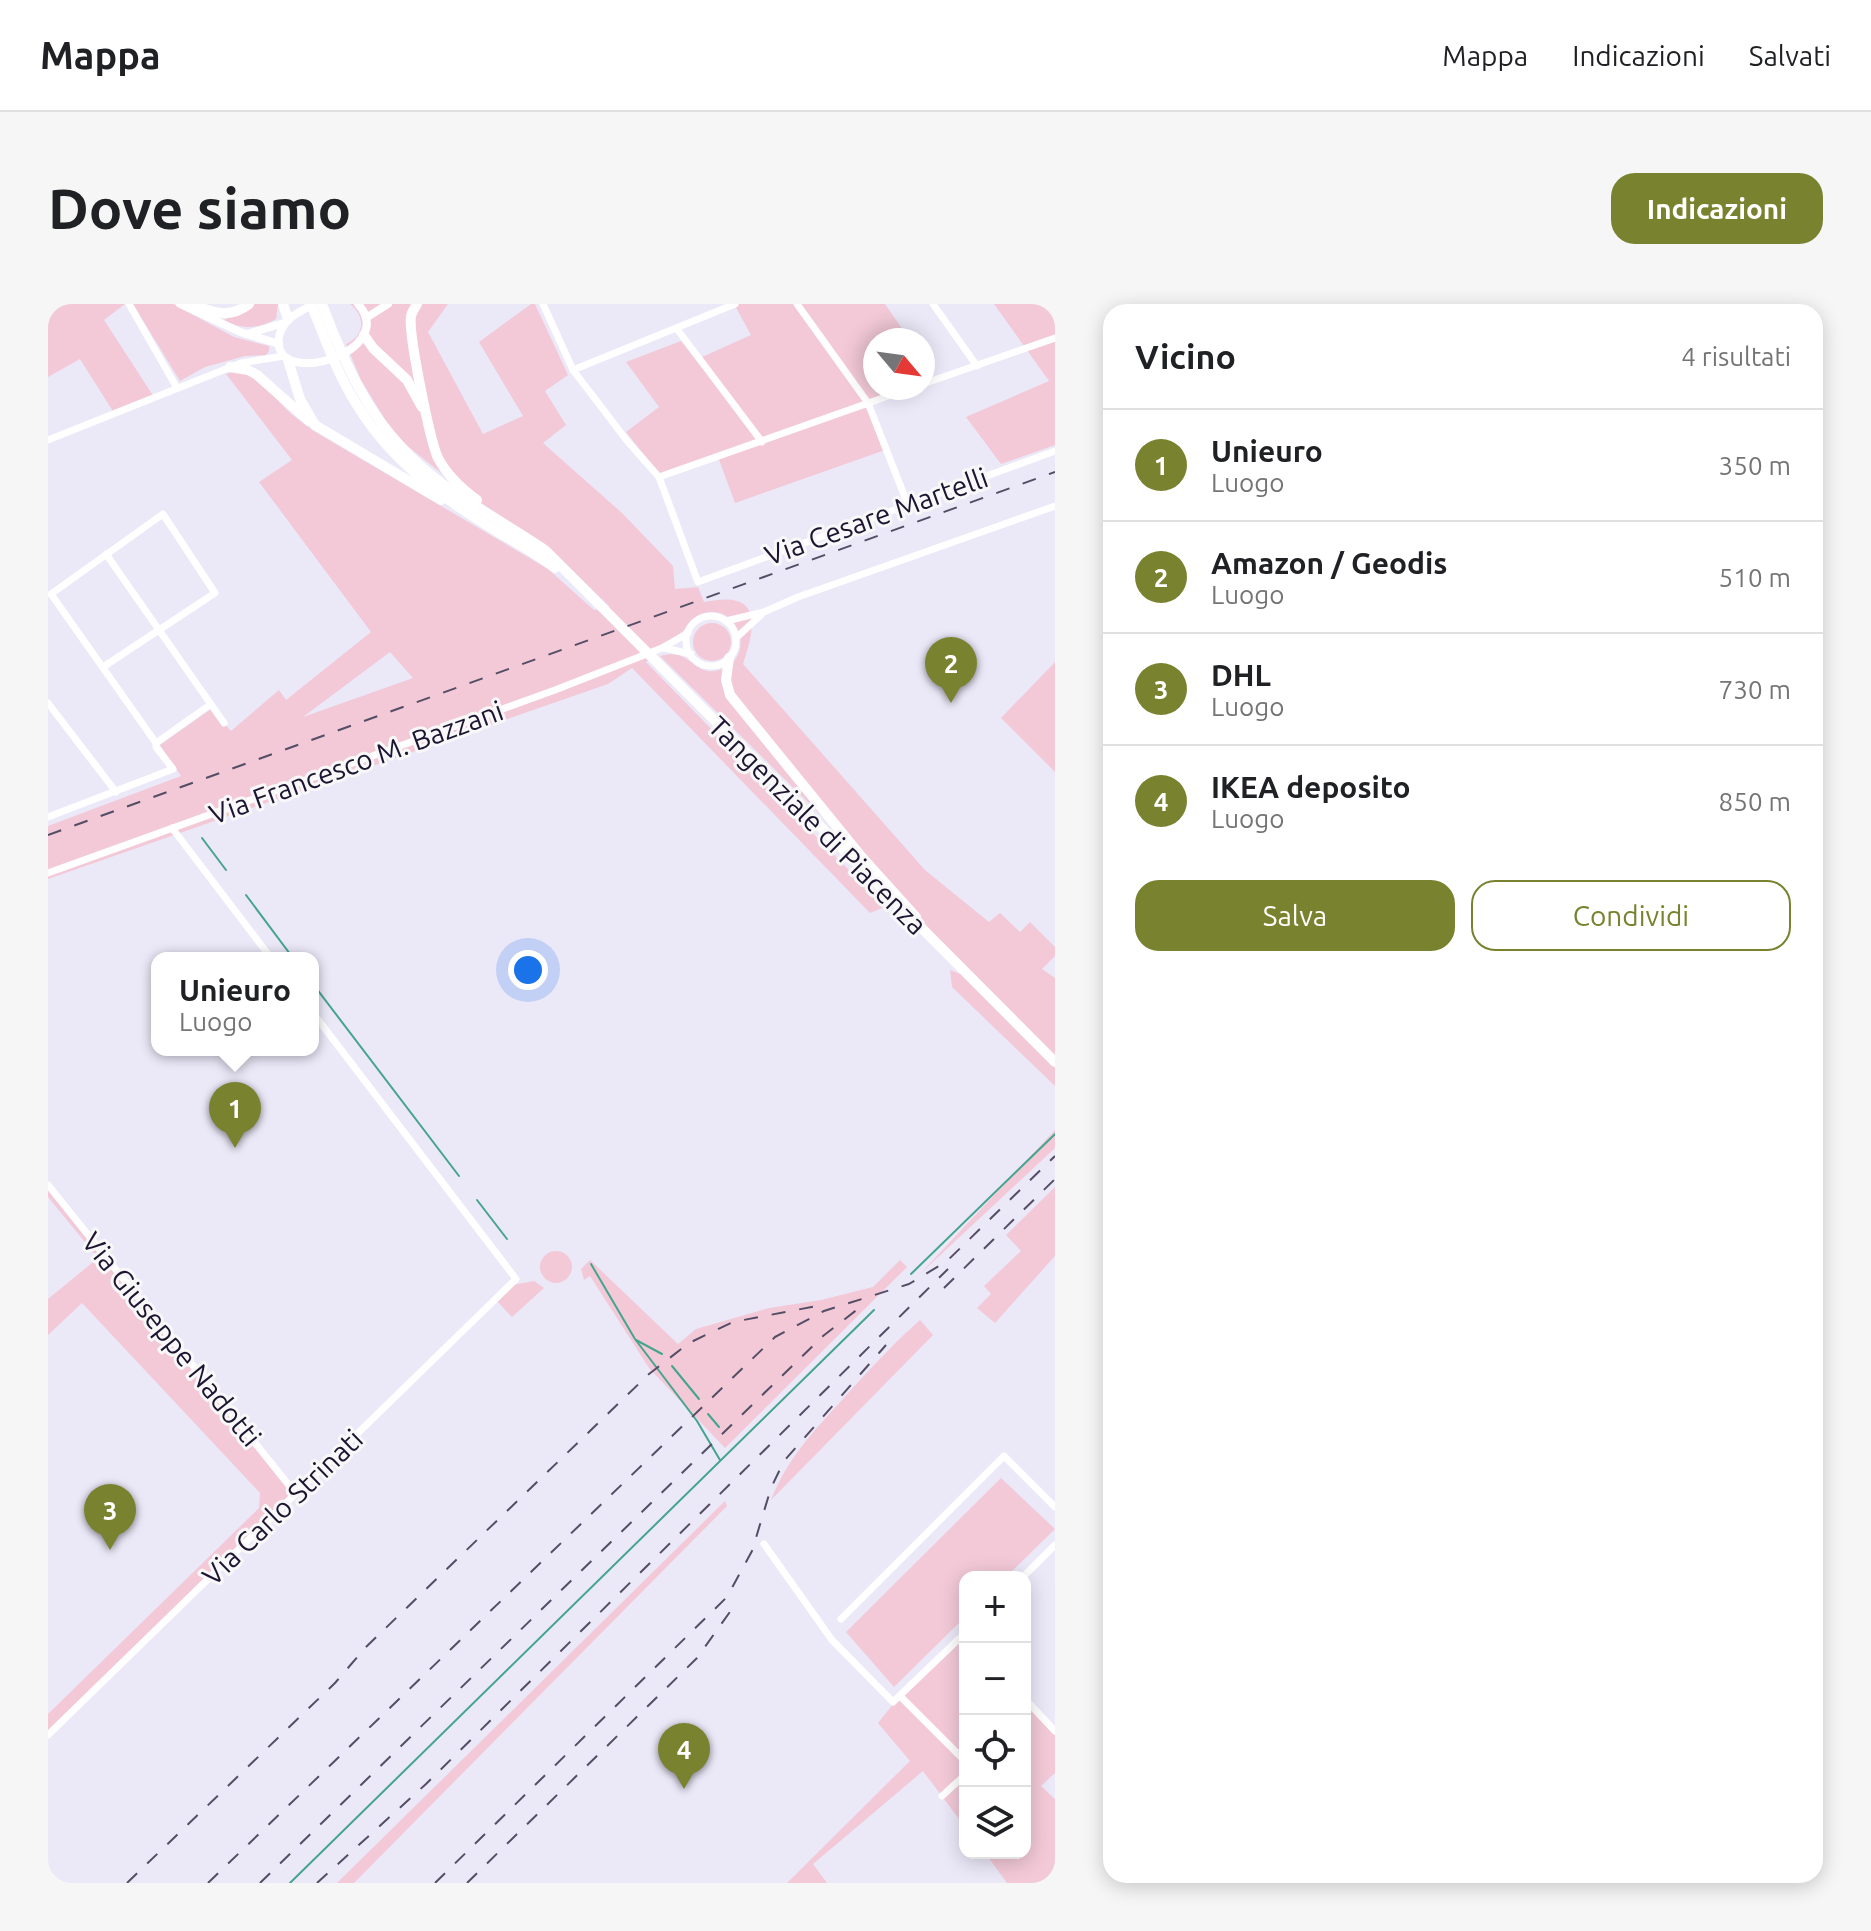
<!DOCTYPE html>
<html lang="it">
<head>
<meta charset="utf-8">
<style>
	body { margin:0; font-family:Ubuntu,sans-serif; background:#f6f6f6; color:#202124 }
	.controls { position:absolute; right:24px; bottom:24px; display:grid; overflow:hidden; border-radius:16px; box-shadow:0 4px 20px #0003 }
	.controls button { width:72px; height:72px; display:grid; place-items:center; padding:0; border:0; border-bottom:2px solid #e0e0e0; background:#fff; color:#202124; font:40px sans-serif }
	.compass { position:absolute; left:815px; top:24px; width:72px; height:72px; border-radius:50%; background:#fff; box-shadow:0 4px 20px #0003; rotate:119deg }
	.you { position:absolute; left:480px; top:666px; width:28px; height:28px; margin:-20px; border:6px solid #fff; border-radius:50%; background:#1a73e8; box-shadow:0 0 0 12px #1a73e833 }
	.badge { display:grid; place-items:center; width:52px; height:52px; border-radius:50%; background:#79822e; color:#fff; font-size:26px; font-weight:700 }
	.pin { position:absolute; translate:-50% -66px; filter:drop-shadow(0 2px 4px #0008) }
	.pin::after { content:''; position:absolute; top:42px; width:28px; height:24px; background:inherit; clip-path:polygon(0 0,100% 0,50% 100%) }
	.popup { position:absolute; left:103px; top:648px; width:168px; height:104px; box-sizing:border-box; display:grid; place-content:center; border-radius:16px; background:#fff; filter:drop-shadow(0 2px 6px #0005); font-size:26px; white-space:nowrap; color:#757577 }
	.popup b { font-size:30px; color:#202124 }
	.popup::after { content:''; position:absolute; left:50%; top:100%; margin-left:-16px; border:16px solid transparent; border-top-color:#fff }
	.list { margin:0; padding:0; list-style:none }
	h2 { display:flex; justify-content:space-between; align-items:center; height:104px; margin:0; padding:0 32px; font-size:34px }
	h2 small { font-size:26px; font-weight:400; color:#757577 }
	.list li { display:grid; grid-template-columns:52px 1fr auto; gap:24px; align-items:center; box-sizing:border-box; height:112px; padding:0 32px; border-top:2px solid #e0e0e0 }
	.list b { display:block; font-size:30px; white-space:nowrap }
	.list p { margin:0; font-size:26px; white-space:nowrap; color:#757577 }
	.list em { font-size:26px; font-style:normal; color:#757577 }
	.actions { display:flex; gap:16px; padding:24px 32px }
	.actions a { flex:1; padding:18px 0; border:2px solid #79822e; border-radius:24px; text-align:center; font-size:28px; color:#79822e }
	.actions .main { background:#79822e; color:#fff }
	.icon { flex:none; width:44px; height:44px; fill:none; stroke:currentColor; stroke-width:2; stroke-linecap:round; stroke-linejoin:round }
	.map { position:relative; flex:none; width:1007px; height:1579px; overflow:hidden; border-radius:24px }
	header { display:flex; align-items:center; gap:48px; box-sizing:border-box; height:112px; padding:0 40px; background:#fff; border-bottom:2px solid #e0e0e0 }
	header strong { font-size:38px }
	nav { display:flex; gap:44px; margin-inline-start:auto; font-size:28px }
	.intro { display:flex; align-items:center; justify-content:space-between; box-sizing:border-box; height:192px; padding:0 48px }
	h1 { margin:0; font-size:56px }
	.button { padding:20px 36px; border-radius:24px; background:#79822e; color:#fff; font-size:28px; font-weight:700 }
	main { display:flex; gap:48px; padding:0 48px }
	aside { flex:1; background:#fff; border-radius:24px; box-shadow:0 4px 20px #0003 }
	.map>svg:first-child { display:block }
	.green { fill:#f3c9d7; fill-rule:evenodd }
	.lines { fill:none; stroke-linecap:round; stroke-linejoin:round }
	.stream { stroke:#45a48e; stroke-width:2 }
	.minor { stroke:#fff; stroke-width:7 }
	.major { stroke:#fff; stroke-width:8 }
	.highway { stroke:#fff; stroke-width:10 }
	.rail { stroke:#534d65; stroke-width:2; stroke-dasharray:14 14; stroke-linecap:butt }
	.labels { text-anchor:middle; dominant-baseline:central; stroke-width:6; stroke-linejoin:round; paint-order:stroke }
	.street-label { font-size:28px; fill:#1c1430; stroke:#f8f8f8 }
</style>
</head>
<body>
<header>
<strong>Mappa</strong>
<nav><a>Mappa</a><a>Indicazioni</a><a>Salvati</a></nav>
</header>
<div class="intro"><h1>Dove siamo</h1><a class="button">Indicazioni</a></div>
<main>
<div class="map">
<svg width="1007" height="1579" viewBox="0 0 1007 1579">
	<rect width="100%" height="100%" fill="#ebe8f8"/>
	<g class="green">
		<path d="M 0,0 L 77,0 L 56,16 L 106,93 L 66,109 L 32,55 L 0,73 Z"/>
		<path d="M 85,0 L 125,0 L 186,33 L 221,42 L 221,47 L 218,51 L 197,52 L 157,63 L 132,77 Z"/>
		<path d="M 207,0 L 230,0 L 228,15 C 210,25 193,26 176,16 Z"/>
		<path d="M 302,0 L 400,0 L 380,28 L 435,130 L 475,112 L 431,38 L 483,0 L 487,0 L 520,71 L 497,87 L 518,121 L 495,139 L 574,209 L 625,262 L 627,285 L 650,283 L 656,298 C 713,286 709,318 695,360 L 877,566 L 941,618 L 952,609 L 972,628 L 982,618 L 1007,643 L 1007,652 L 994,665 L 1007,674 L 1007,782 L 904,683 L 902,666 L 931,677 L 779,517 L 612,352 C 645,342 645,376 674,365 C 709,352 690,297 654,310 C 644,313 642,319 636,326 C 626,338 610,347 598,358 L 837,603 L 822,609 L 584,364 L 560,380 L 0,575 L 0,522 L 133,472 L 112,441 L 163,405 L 183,427 L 231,386 L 238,396 L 323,328 L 211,178 L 244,156 L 178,70 C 204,61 222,89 238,105 C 246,113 256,119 264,126 L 500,265 L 546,306 L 562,303 L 502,244 L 418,189 L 347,132 L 313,76 L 298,40 C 317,31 318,13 302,0 ZM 342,348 L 365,374 L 255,413 Z"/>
		<path d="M 686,0 L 837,0 L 862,36 L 827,36 L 827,84 L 859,84 L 818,100 L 837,146 L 687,199 L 670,153 L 614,173 L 578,128 L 611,103 L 578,58 L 633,37 L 655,65 L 654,53 L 703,31 Z"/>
		<path d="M 946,0 L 1007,0 L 1007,141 L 953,160 L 918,113 L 1001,77 Z"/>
		<circle cx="664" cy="338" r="19"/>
		<path d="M 1007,358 L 1007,468 L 953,414 Z"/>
		<path d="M 1007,826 L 1007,844 L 872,970 Z"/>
		<path d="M 0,880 L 249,1190 L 0,1432 L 0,1410 L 211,1204 L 212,1189 L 34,999 L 0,1031 L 0,995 L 50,954 L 0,893 Z"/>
		<path d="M 1007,883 L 1007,952 L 947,1019 L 929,1004 L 943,990 L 936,982 L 973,947 L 958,931 Z"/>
		<circle cx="508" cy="963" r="16"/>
		<path d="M 542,956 L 630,1040 L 648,1025 L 721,1004 L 773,996 L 825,983 L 852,956 L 859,963 L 677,1144 L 601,1064 L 542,972 L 536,976 L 533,965 Z"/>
		<path d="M 486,977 L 496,984 L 464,1013 L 448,996 L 465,981 Z"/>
		<path d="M 872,1016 L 885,1031 L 723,1196 C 740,1154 764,1129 794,1096 C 819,1068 844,1041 872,1016 Z"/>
		<path d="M 953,1174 L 1007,1225 L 958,1273 L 917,1273 L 917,1313 L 846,1383 L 798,1328 Z"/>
		<path d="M 677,1197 L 679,1202 L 306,1579 L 289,1579 Z"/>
		<path d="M 914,1332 L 917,1335 L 917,1523 L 875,1467 L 765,1560 L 779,1579 L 739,1579 L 862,1457 L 830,1419 L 846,1399 Z"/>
		<path d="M 977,1398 L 1007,1430 L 1007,1469 L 993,1482 L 1007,1495 L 1007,1579 L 959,1579 L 937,1549 L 977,1549 Z"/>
	</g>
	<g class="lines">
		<g class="stream">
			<path d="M 154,534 L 178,566"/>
			<path d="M 198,591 L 245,654"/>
			<path d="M 265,680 L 411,872"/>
			<path d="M 429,896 L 459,935"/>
			<path d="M 543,960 L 587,1035 L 649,1117 L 672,1156"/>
			<path d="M 863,970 L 1007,830"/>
			<path d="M 588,1036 L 614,1050"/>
			<path d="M 624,1062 L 651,1095"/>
			<path d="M 660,1110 L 671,1123"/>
			<path d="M 242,1579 L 826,1006"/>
		</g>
		<g class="minor">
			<path d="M 81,0 L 129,84"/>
			<path d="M 495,0 L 525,66 L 580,138 L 611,173 L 650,278 L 1007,147"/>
			<path d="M 749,0 L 820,99 L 860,201"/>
			<path d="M 885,0 L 929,62"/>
			<path d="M 629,25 L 714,138"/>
			<path d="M 525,66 L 687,0"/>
			<path d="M 875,80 L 1007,34"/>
			<path d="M 0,136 L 193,59 L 236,52"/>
			<path d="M 611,173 L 863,84"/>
			<path d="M 58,250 L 176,419"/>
			<circle cx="663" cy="337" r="25"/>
			<path d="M 678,317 L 716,308 L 750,293 L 1007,202"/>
			<path d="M 688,334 L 713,311"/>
			<path d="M 616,344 L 643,350"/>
			<path d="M 55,363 L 167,289 L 115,210 L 3,290 L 108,439"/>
			<path d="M 0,399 L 68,488"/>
			<path d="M 0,513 L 125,465 L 108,443 L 108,439 L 163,400"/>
			<path d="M 124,524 L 223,654"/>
			<path d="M 0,569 L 507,386 L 614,344 L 640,329"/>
			<path d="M 0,881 L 248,1190"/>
			<path d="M 716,1240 L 784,1336 L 845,1398 L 917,1329"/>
			<path d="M 975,1273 L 1007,1241"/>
			<path d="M 793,1315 L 956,1152 L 1007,1203"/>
			<path d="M 852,1392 L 917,1457"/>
			<path d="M 977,1395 L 1007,1427"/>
			<path d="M 0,1431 L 468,975 L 265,709"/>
			<path d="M 894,1492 L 917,1471"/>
		</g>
		<g class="major">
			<path d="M 132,0 L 192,28 L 231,40"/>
			<path d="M 266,0 C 250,9 235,14 231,33 C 222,87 353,48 310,0"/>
			<path d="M 318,14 L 340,0"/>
			<path d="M 199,30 L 236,19"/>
		</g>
		<g class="highway">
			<path d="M 145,0 C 164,9 182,15 201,0"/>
			<path d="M 235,0 L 240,15"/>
			<path d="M 263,0 C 277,34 289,70 309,101 C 339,151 385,188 434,218 C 458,234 484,246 507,264"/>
			<path d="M 274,0 C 304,81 335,141 409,190 C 438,210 468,226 497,246 L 1007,758"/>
			<path d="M 369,0 C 367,4 364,7 363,12 C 360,29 382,137 390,154 C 399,171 414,185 429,196"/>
			<path d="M 316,31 L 325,44 L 359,76 L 374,103"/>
			<path d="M 240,56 L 252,95 L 267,121 L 393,196"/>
			<path d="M 182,63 L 200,66 L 209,71 L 261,117"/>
			<path d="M 681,354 L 678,376 L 682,391 L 812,551 L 868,613"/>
		</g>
		<g class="rail">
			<path d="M 0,531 L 1007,168"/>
			<path d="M 896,984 L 1007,875"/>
			<path d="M 79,1579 L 287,1379 L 318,1343 L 601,1070 L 641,1039 L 685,1018 L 774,1001"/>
			<path d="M 160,1579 L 727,1033 L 776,1007 L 861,980 L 899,957 L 1007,852"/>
			<path d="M 212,1579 L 775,1032 L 815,1001"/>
			<path d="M 269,1579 L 378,1480 L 900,965"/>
			<path d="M 387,1579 L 679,1293 L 704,1247 L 723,1184 L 736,1157 L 838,1041"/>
			<path d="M 419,1579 L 649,1354 L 689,1298"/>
		</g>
	</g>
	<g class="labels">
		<g class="street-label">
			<text transform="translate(828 212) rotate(-20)">Via Cesare Martelli</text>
			<text transform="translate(308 458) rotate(-20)">Via Francesco M. Bazzani</text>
			<text transform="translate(770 521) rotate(45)">Tangenziale di Piacenza</text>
			<text transform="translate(124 1035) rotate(51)">Via Giuseppe Nadotti</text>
			<text transform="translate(234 1203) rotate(-44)">Via Carlo Strinati</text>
		</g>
	</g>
</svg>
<div class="controls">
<button>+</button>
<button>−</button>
<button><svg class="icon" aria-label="locate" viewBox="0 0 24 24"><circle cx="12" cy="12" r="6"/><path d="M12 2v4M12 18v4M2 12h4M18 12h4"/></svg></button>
<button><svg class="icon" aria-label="layers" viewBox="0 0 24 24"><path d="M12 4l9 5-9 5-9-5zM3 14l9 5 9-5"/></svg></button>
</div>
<svg class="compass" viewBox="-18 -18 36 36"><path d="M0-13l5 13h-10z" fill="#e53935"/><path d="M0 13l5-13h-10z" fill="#757577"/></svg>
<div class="you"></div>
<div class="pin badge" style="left:187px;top:844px">1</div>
<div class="popup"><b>Unieuro</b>Luogo</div>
<div class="pin badge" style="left:903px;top:399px">2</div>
<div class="pin badge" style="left:62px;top:1246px">3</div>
<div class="pin badge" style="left:636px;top:1485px">4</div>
</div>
<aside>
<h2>Vicino<small>4 risultati</small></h2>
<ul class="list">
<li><span class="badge">1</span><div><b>Unieuro</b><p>Luogo</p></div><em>350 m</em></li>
<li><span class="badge">2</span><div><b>Amazon / Geodis</b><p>Luogo</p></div><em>510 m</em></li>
<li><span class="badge">3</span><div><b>DHL</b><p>Luogo</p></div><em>730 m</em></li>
<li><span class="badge">4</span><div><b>IKEA deposito</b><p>Luogo</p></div><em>850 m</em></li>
</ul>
<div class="actions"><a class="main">Salva</a><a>Condividi</a></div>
</aside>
</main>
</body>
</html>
